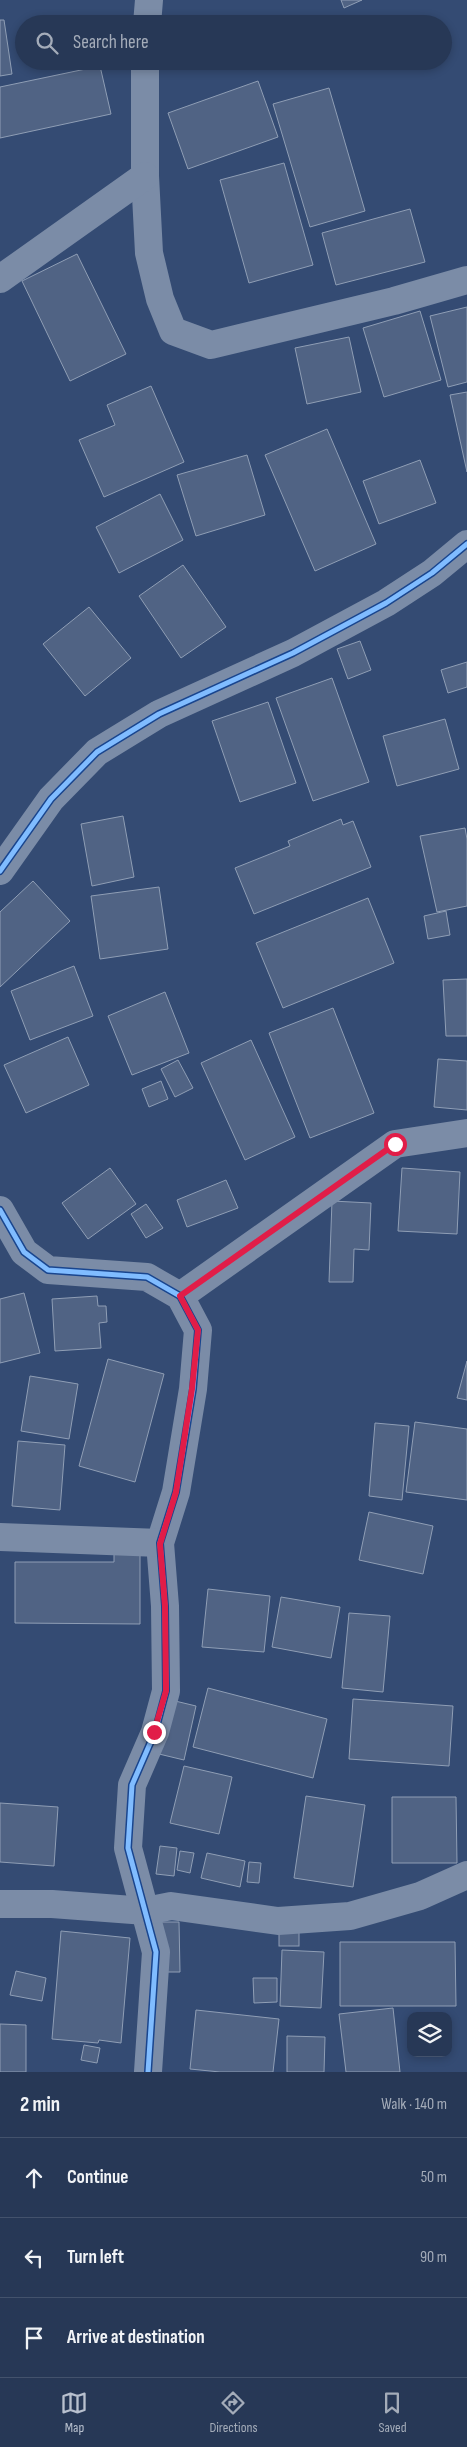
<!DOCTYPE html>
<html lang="en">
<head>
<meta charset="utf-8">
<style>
	body { margin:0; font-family:"Sofia Sans Condensed",sans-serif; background:#2f3f5c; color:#f1f3f6 }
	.controls { position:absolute; right:15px; bottom:15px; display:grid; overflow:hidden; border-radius:10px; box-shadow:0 2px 8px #0003 }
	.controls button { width:45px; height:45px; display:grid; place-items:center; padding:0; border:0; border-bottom:1px solid #43526c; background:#273856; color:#f1f3f6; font:25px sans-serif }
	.stop { position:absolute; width:15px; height:15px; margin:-11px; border:4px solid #e11d48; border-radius:50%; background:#fff }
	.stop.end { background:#e11d48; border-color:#fff; box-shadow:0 1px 5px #0008 }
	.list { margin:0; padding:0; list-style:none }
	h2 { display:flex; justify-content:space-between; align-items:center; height:65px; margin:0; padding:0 20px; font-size:21px }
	h2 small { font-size:16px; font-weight:400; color:#a4acb9 }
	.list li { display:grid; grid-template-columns:32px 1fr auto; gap:15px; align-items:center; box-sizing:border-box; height:80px; padding:0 20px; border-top:1px solid #43526c }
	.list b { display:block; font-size:19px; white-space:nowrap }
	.list em { font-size:16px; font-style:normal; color:#a4acb9 }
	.icon { flex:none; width:28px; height:28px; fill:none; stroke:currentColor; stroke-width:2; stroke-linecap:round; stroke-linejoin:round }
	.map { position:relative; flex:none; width:467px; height:2072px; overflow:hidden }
	.search { position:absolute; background:#273856; box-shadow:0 2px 8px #0003; left:15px; right:15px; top:15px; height:55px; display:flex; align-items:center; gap:12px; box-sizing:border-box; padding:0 18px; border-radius:28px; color:#a4acb9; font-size:19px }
	.sheet { height:305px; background:#273856 }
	nav { display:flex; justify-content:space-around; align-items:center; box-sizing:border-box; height:70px; border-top:1px solid #43526c; background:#273856; font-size:14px; color:#a4acb9 }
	nav a { display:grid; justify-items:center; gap:2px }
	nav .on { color:#b8c0ce }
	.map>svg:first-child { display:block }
	.building { fill:#506384; stroke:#8f9eb5 }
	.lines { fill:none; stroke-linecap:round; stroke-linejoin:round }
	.minor { stroke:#7b8ca7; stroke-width:28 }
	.cycleway-casing { stroke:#19458e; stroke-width:8 }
	.cycleway { stroke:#80bcff; stroke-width:5 }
	.route { stroke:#e11d48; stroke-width:6 }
</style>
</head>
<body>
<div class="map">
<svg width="467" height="2072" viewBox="0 0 467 2072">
	<rect width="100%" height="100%" fill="#344b73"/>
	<g class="building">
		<path d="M 341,0 L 362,0 L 344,8 Z"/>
		<path d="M 0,20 L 4,20 L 12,74 L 0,76 Z"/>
		<path d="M 100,66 L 111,114 L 0,138 L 0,87 Z"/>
		<path d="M 258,81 L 278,137 L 188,169 L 168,113 Z"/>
		<path d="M 329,88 L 365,211 L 310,227 L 273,104 Z"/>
		<path d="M 284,163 L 313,265 L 249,283 L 220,180 Z"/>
		<path d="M 410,209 L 425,262 L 336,285 L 322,233 Z"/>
		<path d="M 77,254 L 126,354 L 70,381 L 22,281 Z"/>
		<path d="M 467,307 L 467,382 L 448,387 L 430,316 Z"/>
		<path d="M 420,311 L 441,380 L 384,397 L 363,328 Z"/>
		<path d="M 349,337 L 361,392 L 307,404 L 295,348 Z"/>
		<path d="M 151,386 L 184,462 L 104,497 L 79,440 L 115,425 L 107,405 Z"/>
		<path d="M 467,392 L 467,472 L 450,395 Z"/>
		<path d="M 327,429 L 376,544 L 315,571 L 265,455 Z"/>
		<path d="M 247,455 L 265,515 L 196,536 L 177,475 Z"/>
		<path d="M 420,460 L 436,503 L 379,524 L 363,481 Z"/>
		<path d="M 160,494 L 183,540 L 119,573 L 96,527 Z"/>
		<path d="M 183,565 L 226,627 L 181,658 L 139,596 Z"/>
		<path d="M 89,607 L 131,658 L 85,696 L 43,644 Z"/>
		<path d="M 360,641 L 371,670 L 348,679 L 337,649 Z"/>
		<path d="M 467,662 L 467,687 L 448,693 L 441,670 Z"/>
		<path d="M 332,678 L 369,782 L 313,801 L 276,698 Z"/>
		<path d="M 268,702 L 296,783 L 240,802 L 212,721 Z"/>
		<path d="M 445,719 L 459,769 L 397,786 L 383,736 Z"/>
		<path d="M 123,816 L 134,877 L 92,886 L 81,824 Z"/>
		<path d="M 341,819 L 343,825 L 353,821 L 371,867 L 254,914 L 235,868 L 290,846 L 288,841 Z"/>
		<path d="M 465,828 L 467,839 L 467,906 L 437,912 L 420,836 Z"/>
		<path d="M 33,881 L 70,921 L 0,987 L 0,912 Z"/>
		<path d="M 159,887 L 168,949 L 100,959 L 91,896 Z"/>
		<path d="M 368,898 L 394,963 L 283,1008 L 256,943 Z"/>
		<path d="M 446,911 L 450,935 L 428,939 L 424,916 Z"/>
		<path d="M 74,966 L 93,1016 L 30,1040 L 11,991 Z"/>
		<path d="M 467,979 L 467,1036 L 446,1036 L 443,980 Z"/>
		<path d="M 165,992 L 189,1053 L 132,1075 L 108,1016 Z"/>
		<path d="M 333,1008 L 374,1113 L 310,1138 L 269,1033 Z"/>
		<path d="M 68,1037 L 89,1085 L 26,1113 L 4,1065 Z"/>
		<path d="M 251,1040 L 295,1137 L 245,1160 L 201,1063 Z"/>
		<path d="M 438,1059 L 467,1061 L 467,1110 L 434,1107 Z"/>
		<path d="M 178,1060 L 193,1088 L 175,1097 L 161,1069 Z"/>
		<path d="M 161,1081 L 168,1099 L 149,1107 L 142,1089 Z"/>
		<path d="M 110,1168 L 136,1204 L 88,1239 L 62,1203 Z"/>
		<path d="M 402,1168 L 460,1172 L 457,1234 L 398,1231 Z"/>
		<path d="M 226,1180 L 238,1208 L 187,1227 L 177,1200 Z"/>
		<path d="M 332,1201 L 371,1203 L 369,1250 L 354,1249 L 353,1282 L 329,1282 Z"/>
		<path d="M 146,1204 L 163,1228 L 146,1238 L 131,1214 Z"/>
		<path d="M 24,1293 L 40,1353 L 0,1363 L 0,1299 Z"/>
		<path d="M 97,1296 L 98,1306 L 106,1306 L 107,1322 L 99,1323 L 101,1348 L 55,1351 L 52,1299 Z"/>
		<path d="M 108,1359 L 164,1374 L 135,1482 L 79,1466 Z"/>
		<path d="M 467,1361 L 467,1400 L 457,1398 Z"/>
		<path d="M 30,1376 L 78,1384 L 69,1439 L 21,1431 Z"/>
		<path d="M 415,1422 L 467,1429 L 467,1500 L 406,1492 Z"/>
		<path d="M 375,1423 L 409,1426 L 402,1500 L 369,1496 Z"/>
		<path d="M 18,1441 L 65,1445 L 60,1510 L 12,1506 Z"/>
		<path d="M 369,1512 L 433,1526 L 423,1574 L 359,1560 Z"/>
		<path d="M 114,1550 L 140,1550 L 140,1624 L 15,1623 L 15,1562 L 114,1562 Z"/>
		<path d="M 208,1589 L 270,1596 L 264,1652 L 202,1647 Z"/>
		<path d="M 281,1597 L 340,1607 L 331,1658 L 272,1647 Z"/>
		<path d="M 349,1613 L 390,1616 L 383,1692 L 342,1688 Z"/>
		<path d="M 208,1688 L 327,1719 L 313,1778 L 193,1747 Z"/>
		<path d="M 353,1699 L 453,1706 L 449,1766 L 349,1759 Z"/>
		<path d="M 171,1700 L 196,1706 L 184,1760 L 159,1754 Z"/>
		<path d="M 184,1766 L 232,1777 L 219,1834 L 170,1823 Z"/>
		<path d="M 306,1796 L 365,1805 L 353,1887 L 294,1878 Z"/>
		<path d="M 392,1797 L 456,1797 L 457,1863 L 392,1863 Z"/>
		<path d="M 0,1803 L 58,1807 L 54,1866 L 0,1862 Z"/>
		<path d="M 160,1846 L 177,1848 L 174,1876 L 156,1874 Z"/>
		<path d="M 180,1851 L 194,1853 L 190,1873 L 177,1870 Z"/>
		<path d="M 207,1853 L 245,1861 L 240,1887 L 201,1878 Z"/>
		<path d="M 249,1862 L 261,1863 L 259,1883 L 247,1882 Z"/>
		<path d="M 159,1922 L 179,1922 L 180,1972 L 160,1972 Z"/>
		<rect x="279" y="1927" width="20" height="19"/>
		<path d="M 61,1931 L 130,1938 L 121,2043 L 99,2040 L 98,2043 L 52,2039 Z"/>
		<path d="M 340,1942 L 455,1942 L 456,2006 L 340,2006 Z"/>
		<path d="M 282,1950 L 324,1952 L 321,2008 L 280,2006 Z"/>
		<path d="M 16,1971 L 46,1978 L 42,2001 L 10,1995 Z"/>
		<path d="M 253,1978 L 277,1978 L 277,2002 L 254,2003 Z"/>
		<path d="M 393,2008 L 400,2072 L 346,2072 L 339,2014 Z"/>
		<path d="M 196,2010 L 279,2019 L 273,2072 L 220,2072 L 190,2069 Z"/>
		<path d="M 0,2024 L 26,2025 L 26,2072 L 0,2072 Z"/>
		<path d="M 287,2036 L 325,2037 L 324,2072 L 287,2072 Z"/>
		<path d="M 84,2045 L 100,2048 L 97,2063 L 81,2060 Z"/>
	</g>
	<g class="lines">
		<g class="minor">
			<path d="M 147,24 L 149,0"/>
			<path d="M 145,61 L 145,176 L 149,253 L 160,299 L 173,331 L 211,345 L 394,301 L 467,280"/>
			<path d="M 0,279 L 145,176"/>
			<path d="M 0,871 L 51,799 L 97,752 L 159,714 L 293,653 L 386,603 L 432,573 L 467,544"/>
			<path d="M 0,1210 L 24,1252 L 48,1270 L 147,1277 L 180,1296 L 198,1330 L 193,1389 L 176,1492 L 160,1543 L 165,1606 L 166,1691 L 155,1732 L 132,1785 L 128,1848 L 156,1952 L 148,2072"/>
			<path d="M 180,1296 L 395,1144 L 467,1133"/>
			<path d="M 0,1537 L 160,1543"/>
			<path d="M 0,1904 L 52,1904 L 146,1911 L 171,1906 L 278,1921 L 350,1916 L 420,1896 L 467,1875"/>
		</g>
		<g class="cycleway-casing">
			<g id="cycleway">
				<path d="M 0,871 L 51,799 L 97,752 L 159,714 L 293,653 L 386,603 L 432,573 L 467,544"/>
				<path d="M 0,1210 L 24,1252 L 48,1270 L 147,1277 L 180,1296 L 198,1330 L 193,1389 L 176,1492 L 160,1543 L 165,1606 L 166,1691 L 155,1732 L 132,1785 L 128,1848 L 156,1952 L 148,2072"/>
			</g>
		</g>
		<use href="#cycleway" class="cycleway"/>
	</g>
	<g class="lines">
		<path class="route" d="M 154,1732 L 166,1691 L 165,1606 L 160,1544 L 176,1492 L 192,1389 L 198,1330 L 180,1296 L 395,1144"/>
	</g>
</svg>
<div class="controls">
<button><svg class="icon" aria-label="layers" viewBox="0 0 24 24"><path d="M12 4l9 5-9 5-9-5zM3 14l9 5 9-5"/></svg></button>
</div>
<div class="stop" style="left:395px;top:1144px"></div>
<div class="stop end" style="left:154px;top:1732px"></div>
<div class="search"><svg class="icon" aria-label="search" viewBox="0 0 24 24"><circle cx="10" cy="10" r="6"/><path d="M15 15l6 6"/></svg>Search here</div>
</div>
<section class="sheet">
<h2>2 min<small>Walk · 140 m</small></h2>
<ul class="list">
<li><svg class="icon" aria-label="ahead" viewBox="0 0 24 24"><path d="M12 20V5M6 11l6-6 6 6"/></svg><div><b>Continue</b></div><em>50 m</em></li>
<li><svg class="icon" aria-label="left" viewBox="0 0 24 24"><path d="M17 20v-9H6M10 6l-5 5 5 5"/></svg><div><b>Turn left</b></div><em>90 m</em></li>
<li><svg class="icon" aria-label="arrive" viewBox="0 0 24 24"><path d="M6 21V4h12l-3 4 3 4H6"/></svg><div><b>Arrive at destination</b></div></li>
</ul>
</section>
<nav>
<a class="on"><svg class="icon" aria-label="map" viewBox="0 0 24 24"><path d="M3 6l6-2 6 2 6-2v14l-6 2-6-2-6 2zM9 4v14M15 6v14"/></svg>Map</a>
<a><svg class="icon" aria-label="directions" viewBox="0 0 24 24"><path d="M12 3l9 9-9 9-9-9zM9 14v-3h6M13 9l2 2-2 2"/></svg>Directions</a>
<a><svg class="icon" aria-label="saved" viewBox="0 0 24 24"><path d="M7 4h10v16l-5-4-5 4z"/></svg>Saved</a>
</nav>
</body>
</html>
